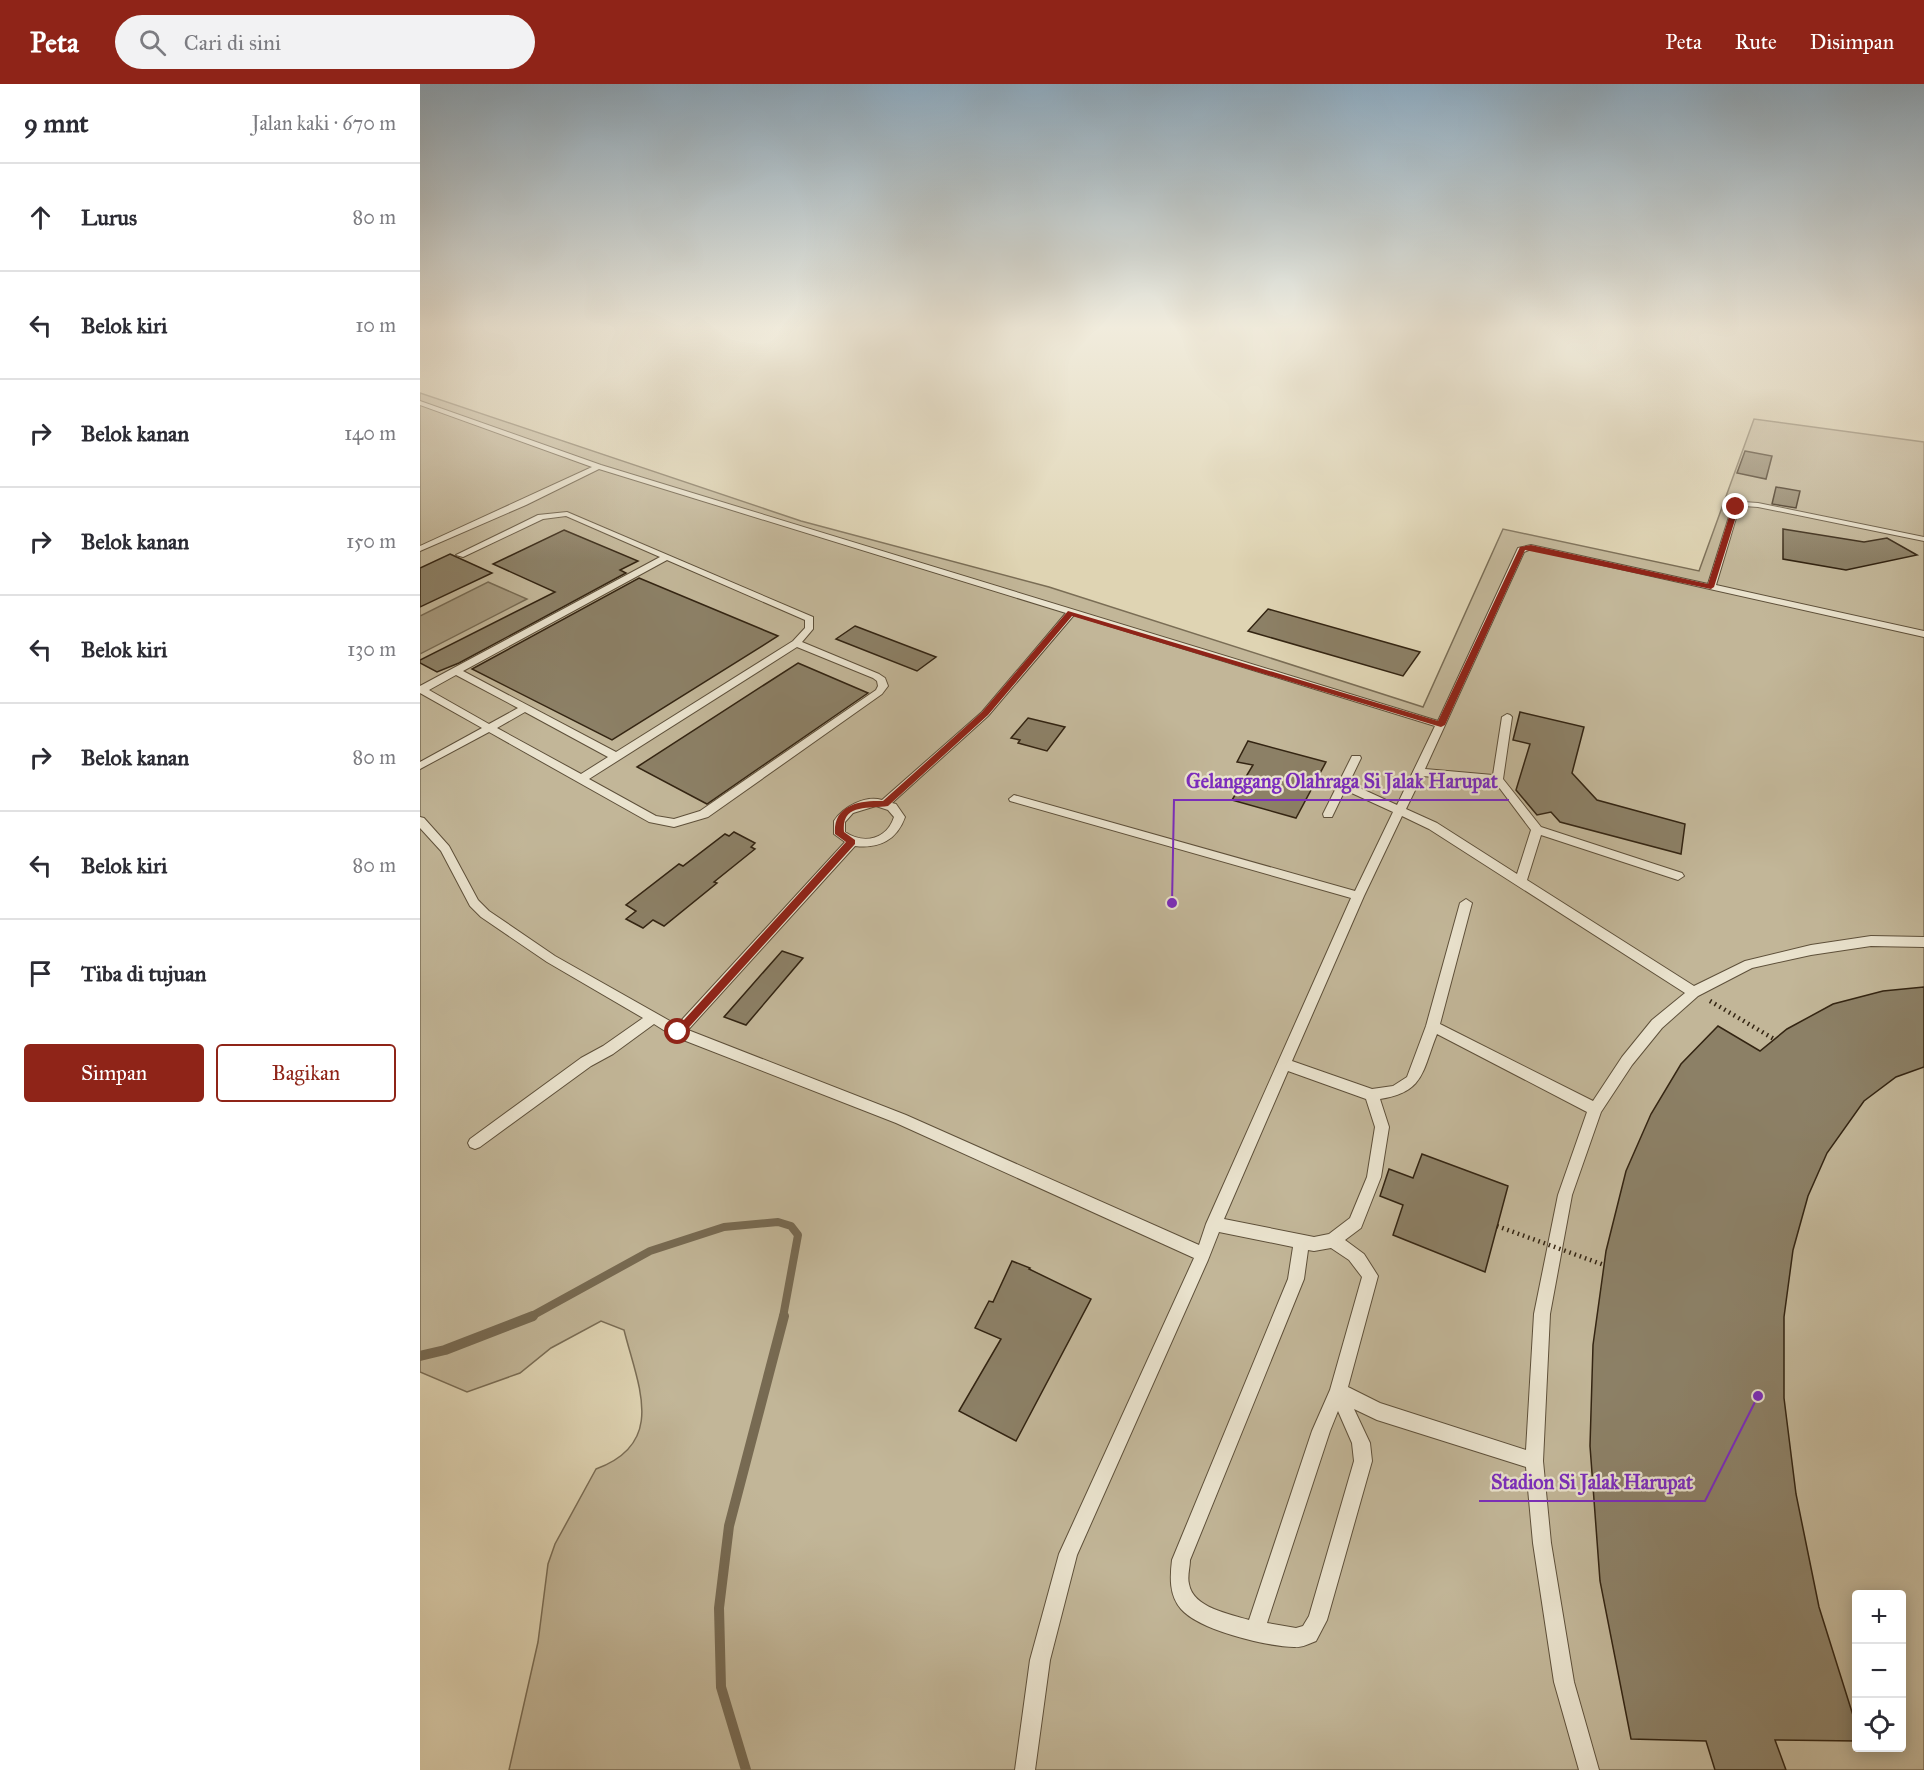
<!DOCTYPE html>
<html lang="id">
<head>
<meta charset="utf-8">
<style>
	body { margin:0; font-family:"IM FELL Great Primer",serif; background:#f2f2f3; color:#2b2b33 }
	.controls { position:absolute; right:18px; bottom:18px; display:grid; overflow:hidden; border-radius:6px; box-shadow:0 3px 15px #0003 }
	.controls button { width:54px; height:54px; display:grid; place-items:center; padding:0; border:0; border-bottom:2px solid #e1e1e2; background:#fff; color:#2b2b33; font:30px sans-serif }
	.stop { position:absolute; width:18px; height:18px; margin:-14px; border:4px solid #8f2418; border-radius:50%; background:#fff }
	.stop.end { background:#8f2418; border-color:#fff; box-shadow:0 2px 6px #0008 }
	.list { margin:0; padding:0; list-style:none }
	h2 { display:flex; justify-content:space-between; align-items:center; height:78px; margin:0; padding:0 24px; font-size:26px }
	h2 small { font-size:20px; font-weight:400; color:#7c7c81 }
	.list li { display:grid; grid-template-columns:39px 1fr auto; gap:18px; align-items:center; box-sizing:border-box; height:108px; padding:0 24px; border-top:2px solid #e1e1e2 }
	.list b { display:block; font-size:22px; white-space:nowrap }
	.list em { font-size:20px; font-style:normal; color:#7c7c81 }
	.actions { display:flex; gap:12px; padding:18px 24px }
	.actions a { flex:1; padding:14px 0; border:2px solid #8f2418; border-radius:6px; text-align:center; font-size:21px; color:#8f2418 }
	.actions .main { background:#8f2418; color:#fff }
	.icon { flex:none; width:33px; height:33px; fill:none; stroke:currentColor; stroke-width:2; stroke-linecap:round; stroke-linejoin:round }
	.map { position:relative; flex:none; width:1504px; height:1686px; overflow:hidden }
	header { display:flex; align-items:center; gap:36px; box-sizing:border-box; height:84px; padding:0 30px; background:#8f2418; color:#fff }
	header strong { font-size:28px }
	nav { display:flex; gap:33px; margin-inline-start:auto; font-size:21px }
	.search { width:420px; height:54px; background:#f2f2f3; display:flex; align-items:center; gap:15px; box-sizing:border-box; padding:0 21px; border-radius:33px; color:#7c7c81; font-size:22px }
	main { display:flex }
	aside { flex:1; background:#fff }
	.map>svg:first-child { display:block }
	.green { fill:#c2b698; stroke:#7a6d55; stroke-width:1.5; fill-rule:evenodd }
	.water { fill:#a5987c; stroke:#776a52; stroke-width:1.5 }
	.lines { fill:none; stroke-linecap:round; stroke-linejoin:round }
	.stream-far1 { stroke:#776a52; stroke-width:8 }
	.stream { stroke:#776a52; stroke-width:10 }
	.building { fill:#8c8066; stroke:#332412; stroke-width:1.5 }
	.service-casing { stroke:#5e503a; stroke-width:2 }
	.path { stroke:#332412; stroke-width:4.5; stroke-dasharray:1.5 4; stroke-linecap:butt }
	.service { fill:#eae3ce; fill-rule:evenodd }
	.path-bridge { stroke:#332412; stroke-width:4.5; stroke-dasharray:1.5 4; stroke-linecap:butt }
	.route { fill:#8f2418 }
	.leader { fill:none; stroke:#7b2cbf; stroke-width:2 }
	.callout-dot { fill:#7b2cbf; stroke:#eae3ce; stroke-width:2 }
	.callout-label { font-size:20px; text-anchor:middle; font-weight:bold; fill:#7b2cbf; stroke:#eae3ce; stroke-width:4.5; stroke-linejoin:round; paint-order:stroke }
</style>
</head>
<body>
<header>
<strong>Peta</strong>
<div class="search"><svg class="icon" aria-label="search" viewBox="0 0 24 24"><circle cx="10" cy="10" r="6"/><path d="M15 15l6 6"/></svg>Cari di sini</div>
<nav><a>Peta</a><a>Rute</a><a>Disimpan</a></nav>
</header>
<main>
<aside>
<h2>9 mnt<small>Jalan kaki · 670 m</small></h2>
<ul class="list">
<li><svg class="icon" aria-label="ahead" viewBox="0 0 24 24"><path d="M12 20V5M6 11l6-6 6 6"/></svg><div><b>Lurus</b></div><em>80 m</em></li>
<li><svg class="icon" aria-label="left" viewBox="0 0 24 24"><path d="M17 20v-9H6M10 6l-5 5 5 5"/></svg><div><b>Belok kiri</b></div><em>10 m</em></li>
<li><svg class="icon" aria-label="right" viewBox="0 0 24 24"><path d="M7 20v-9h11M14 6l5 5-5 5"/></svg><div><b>Belok kanan</b></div><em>140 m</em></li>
<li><svg class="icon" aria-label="right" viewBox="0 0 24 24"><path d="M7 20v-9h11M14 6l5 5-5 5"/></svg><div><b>Belok kanan</b></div><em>150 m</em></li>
<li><svg class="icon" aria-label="left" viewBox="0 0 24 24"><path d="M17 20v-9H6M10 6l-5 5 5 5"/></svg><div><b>Belok kiri</b></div><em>130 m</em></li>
<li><svg class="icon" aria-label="right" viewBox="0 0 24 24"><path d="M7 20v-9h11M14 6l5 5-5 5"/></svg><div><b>Belok kanan</b></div><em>80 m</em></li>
<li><svg class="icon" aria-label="left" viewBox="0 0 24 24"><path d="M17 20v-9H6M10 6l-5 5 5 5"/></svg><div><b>Belok kiri</b></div><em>80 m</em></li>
<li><svg class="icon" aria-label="arrive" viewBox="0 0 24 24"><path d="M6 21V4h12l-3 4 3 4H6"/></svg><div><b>Tiba di tujuan</b></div></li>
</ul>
<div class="actions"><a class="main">Simpan</a><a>Bagikan</a></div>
</aside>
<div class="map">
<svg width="1504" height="1686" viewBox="0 0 1504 1686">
	<rect width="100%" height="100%" fill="#dfd4b3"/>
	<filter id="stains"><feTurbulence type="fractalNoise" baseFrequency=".00333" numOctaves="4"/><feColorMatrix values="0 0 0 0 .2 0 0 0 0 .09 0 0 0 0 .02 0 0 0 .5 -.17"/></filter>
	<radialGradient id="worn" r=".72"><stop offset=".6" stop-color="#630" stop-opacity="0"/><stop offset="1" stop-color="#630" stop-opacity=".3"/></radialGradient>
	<path class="green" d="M 0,309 L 381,437 L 629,503 L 1003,623 L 1083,445 L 1279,487 L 1334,335 L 1504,358 L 1504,1686 L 89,1686 L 118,1558 L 128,1480 L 135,1460 L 176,1385 C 247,1359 218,1302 204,1246 L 181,1237 L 131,1264 L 100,1289 L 47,1308 L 0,1288 ZM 1436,1510 L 1482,1510 L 1482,1664 L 1436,1664 Z"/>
	<path class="water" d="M 68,498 L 107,515 L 0,570 L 0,532 Z"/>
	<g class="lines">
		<path class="stream-far1" d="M 110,1233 L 230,1167 L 304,1143 L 358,1138 L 371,1142 L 378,1151 L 363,1233"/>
		<g class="stream">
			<path d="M 0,1272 L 25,1266 L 113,1232"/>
			<path d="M 326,1686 L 301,1603 L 299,1524 L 309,1442 L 364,1232"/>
		</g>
	</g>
	<g class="building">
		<path d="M 1325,367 L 1352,372 L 1346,395 L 1317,389 Z"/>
		<path d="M 1356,403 L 1380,407 L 1376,424 L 1352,420 Z"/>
		<path d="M 1363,445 L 1444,458 L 1467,454 L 1497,471 L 1426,486 L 1363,475 Z"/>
		<path d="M 144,446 L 218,477 L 200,486 L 206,489 L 39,579 L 17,588 L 0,579 L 0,576 L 135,508 L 73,480 Z"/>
		<path d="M 30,470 L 72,489 L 0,523 L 0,484 Z"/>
		<path d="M 219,494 L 358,552 L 192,656 L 52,585 Z"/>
		<path d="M 848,525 L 1000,568 L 983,592 L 828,547 Z"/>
		<path d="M 435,542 L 516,573 L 497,587 L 416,555 Z"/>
		<path d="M 378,579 L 448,609 L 287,720 L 217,683 Z"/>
		<path d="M 1100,628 L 1164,643 L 1152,689 L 1177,716 L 1265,740 L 1261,770 L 1140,738 L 1131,728 L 1117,731 L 1096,706 L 1110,660 L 1093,656 Z"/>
		<path d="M 608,634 L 645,643 L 627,667 L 598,659 L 600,656 L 591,654 Z"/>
		<path d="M 828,657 L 906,678 L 876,734 L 812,716 L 833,681 L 817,678 Z"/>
		<path d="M 314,748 L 335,759 L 331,763 L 335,765 L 294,798 L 297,799 L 244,842 L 233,836 L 223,844 L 206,835 L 216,827 L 206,821 L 259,780 L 263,782 L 305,750 L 309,752 Z"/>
		<path d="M 362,867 L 383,874 L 326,941 L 304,933 Z"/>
		<path d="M 1504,903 L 1504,983 L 1476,993 L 1444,1017 L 1407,1069 L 1388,1112 L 1373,1166 L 1364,1233 L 1364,1314 L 1376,1410 L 1399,1523 L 1437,1644 L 1437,1657 L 1355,1656 L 1366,1686 L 1295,1686 L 1286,1657 L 1211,1655 L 1180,1497 L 1170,1362 L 1173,1261 L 1186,1167 L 1206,1087 L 1231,1030 L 1261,980 L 1298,942 L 1340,967 L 1367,945 L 1413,920 L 1463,907 Z"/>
		<path d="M 1002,1070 L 1088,1102 L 1065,1188 L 973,1151 L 983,1121 L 960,1112 L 969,1085 L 993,1094 Z"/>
		<path d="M 592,1177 L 610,1184 L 609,1185 L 671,1215 L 596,1357 L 539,1327 L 581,1255 L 555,1244 L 569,1217 L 573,1218 Z"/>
	</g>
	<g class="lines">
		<g class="service-casing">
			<g id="service">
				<path d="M 0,317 L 181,381 L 1018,637 L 1098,464 L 1111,461 L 1288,500 L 1312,423 L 1323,418 L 1338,419 L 1504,453 L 1504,457 L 1338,423 L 1324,422 L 1319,424 L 1296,501 L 1504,547 L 1504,553 L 1111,465 L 1104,468 L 1005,685 L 1073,691 L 1082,633 L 1087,630 L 1090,631 L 1092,633 L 1083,695 L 1121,743 L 1262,789 L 1264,792 L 1258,796 L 1121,751 L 1107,796 L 1274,902 L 1325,877 L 1391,861 L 1451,852 L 1504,853 L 1504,863 L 1451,862 L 1391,871 L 1332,884 L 1278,912 L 1242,944 L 1212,981 L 1181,1028 L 1152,1111 L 1130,1230 L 1123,1377 L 1131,1459 L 1154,1598 L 1179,1686 L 1159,1686 L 1134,1598 L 1113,1459 L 1106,1383 L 957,1336 L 934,1325 L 950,1359 L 952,1377 L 907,1536 L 896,1557 C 889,1560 881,1564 874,1563 C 845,1562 779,1546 761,1525 C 749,1511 750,1493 752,1476 L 868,1195 L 873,1163 L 799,1148 L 788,1176 L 657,1471 L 630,1576 L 615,1686 L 595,1686 L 610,1576 L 639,1470 L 774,1174 L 476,1039 L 253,952 L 234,940 L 193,970 L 171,982 L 60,1063 L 55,1065 L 50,1063 L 48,1059 L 50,1055 L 161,974 L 183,962 L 223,934 L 127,878 L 61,833 L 50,822 L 21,767 L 0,744 L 0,733 L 4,734 L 29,762 L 58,816 L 69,827 L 135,872 L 257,941 L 425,758 L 414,750 L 414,737 C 423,723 445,711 462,716 L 562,628 L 646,529 L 179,385 L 106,421 L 0,467 L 0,462 L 172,383 L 0,321 ZM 654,531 L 1015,642 L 977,721 L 929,699 L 941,674 L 940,672 L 932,672 L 903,730 L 904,733 L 912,733 L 925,706 L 973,728 L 935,807 L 594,711 L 589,715 L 590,717 L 931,814 L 786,1140 L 779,1161 L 486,1031 L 268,946 L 435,762 C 459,765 477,756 485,733 L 476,720 L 472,719 L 568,632 ZM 1002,692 L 1075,698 L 1111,746 L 1097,790 L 1017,739 L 986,725 ZM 456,722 L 468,726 L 474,733 C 467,755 444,761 425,748 L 425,738 L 433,729 ZM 982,732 L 1009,745 L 1265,909 L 1232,936 L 1202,973 L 1173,1017 L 1020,940 L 1052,819 L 1046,815 L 1040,819 L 1006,942 L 987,993 L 973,1002 L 952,1005 L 872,977 L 944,812 ZM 1017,950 L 1167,1028 L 1138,1111 L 1114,1230 L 1106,1366 L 960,1319 L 928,1303 L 958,1192 L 944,1170 L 925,1156 L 941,1144 L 961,1093 L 969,1043 L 960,1015 C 1005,1008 1002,987 1017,950 ZM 868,987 L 946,1015 L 955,1043 L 947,1093 L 930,1134 L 909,1150 L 894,1153 L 804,1135 ZM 911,1164 L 929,1176 L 942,1193 L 910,1306 L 892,1347 L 829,1536 C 810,1530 773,1524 769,1500 C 767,1493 770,1483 770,1476 L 884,1195 L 888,1166 L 894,1167 ZM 918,1327 L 932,1359 L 934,1377 L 889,1532 L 883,1542 L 876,1544 L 847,1539 L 910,1347 Z"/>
				<path d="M 147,428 L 393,533 L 393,545 L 382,558 L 459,590 L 465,594 L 468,602 L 462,610 L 288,733 L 254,743 L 229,738 L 69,648 L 0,685 L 0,678 L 62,644 L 0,609 L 0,602 L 240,473 L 146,432 L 123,435 L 43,473 L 36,471 L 118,431 ZM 247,476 L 385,536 L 385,544 L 373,557 L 196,668 L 43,587 ZM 377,563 L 453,594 L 457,597 L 458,602 L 456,606 L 280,727 L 254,735 L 236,732 L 169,695 ZM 36,591 L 98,624 L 69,640 L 9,606 ZM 105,628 L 188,673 L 161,690 L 77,644 Z"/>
			</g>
		</g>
		<path class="path" d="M 1290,917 L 1354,955"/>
		<use href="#service" class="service"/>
		<path class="path-bridge" d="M 1077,1142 L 1184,1181"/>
	</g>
	<linearGradient id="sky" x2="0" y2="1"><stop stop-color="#8da9bd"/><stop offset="0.51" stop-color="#f1ecdd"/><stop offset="1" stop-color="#f1ecdd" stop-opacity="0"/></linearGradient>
	<rect width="1504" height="477" fill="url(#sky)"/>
	<path class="route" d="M 1316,421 L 1319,423 L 1294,503 L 1291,505 L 1105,466 L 1025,641 L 1021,643 L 652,532 L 568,631 L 468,722 C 449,725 421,719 424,748 L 435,756 L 435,760 L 262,951 L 258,953 L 253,948 L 426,758 L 415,750 C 413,721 439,716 463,717 L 562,628 L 648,527 L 1018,637 L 1100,463 L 1111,461 L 1288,500 L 1312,423 Z"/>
	<path class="leader" d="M752 819L754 716H1089M1338 1312L1285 1417H1059"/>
	<g class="callout-dot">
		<circle cx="752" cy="819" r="6"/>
		<circle cx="1338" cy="1312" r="6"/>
	</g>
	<g class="callout-label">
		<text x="922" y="704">Gelanggang Olahraga Si Jalak Harupat</text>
		<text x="1172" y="1405">Stadion Si Jalak Harupat</text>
	</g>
	<rect width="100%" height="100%" filter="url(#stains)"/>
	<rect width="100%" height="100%" fill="url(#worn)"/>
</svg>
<div class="controls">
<button>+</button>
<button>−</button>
<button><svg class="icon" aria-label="locate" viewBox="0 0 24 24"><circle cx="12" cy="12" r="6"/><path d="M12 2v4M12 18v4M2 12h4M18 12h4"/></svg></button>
</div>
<div class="stop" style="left:258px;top:948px"></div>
<div class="stop end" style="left:1316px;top:423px"></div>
</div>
</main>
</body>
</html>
